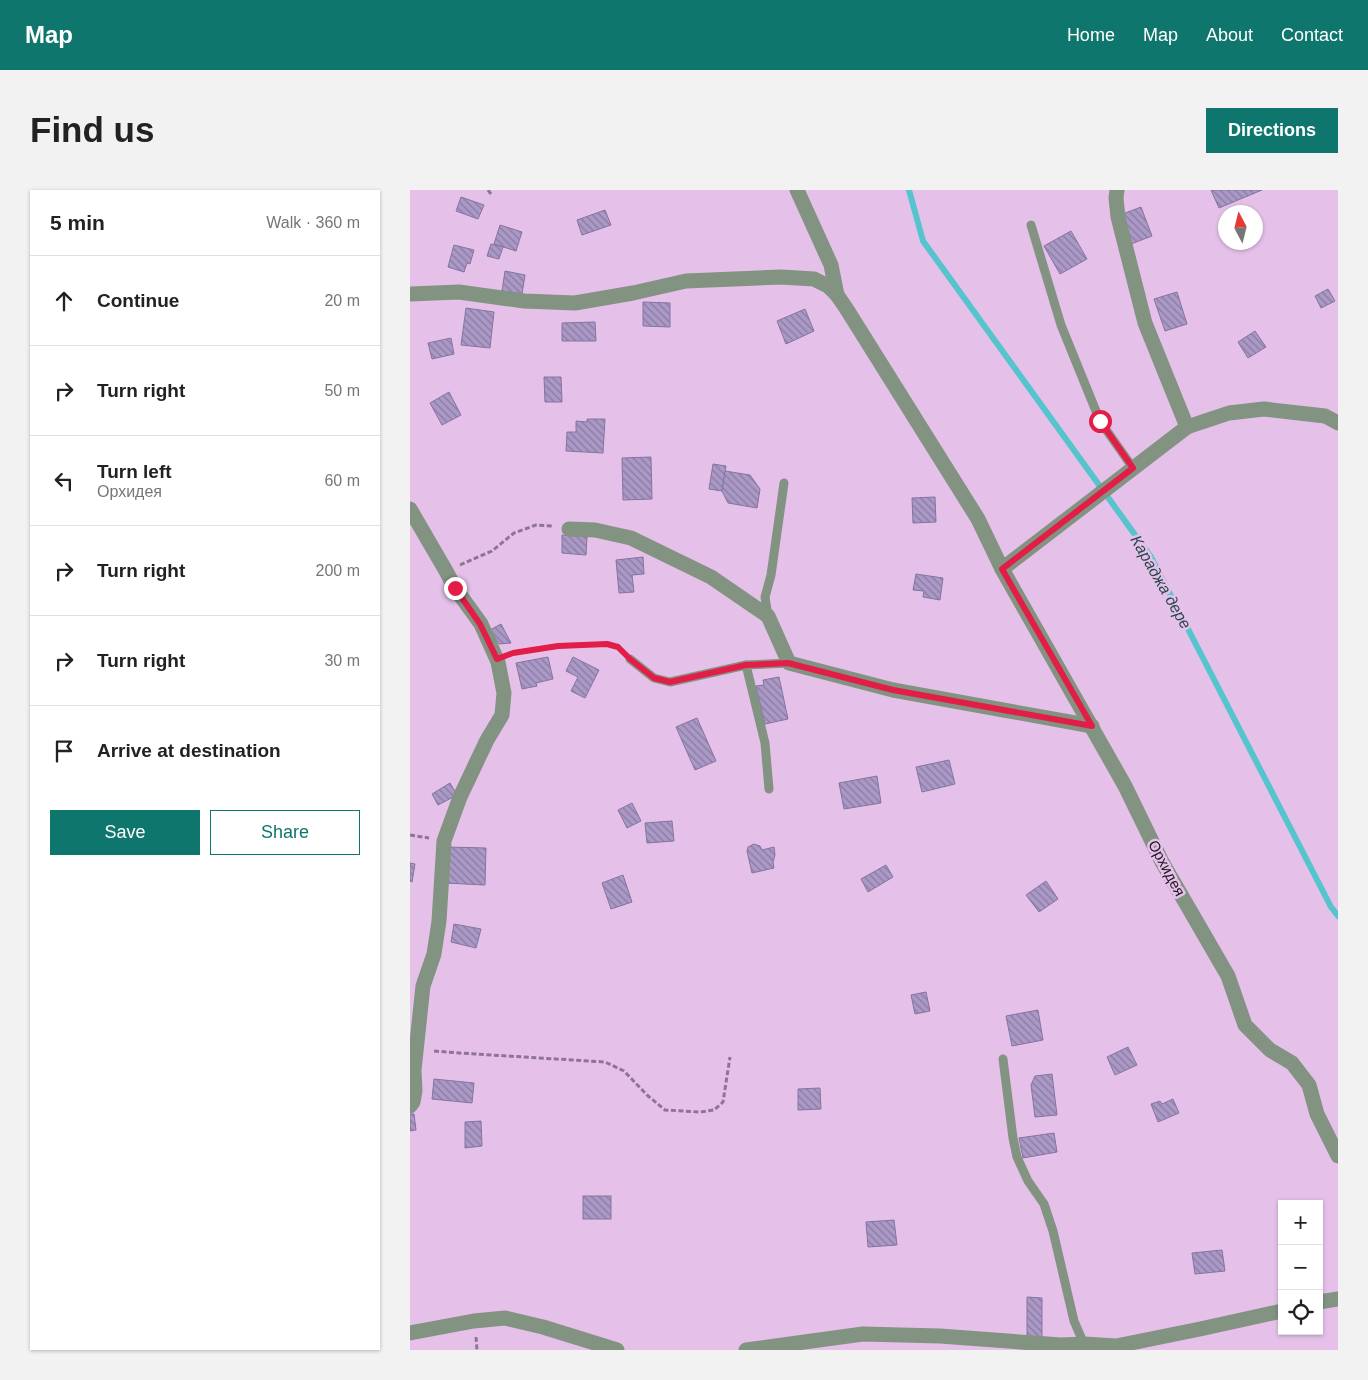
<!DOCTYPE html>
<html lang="en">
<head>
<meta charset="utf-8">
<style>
	body { margin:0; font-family:Helvetica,sans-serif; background:#f2f2f2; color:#222 }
	.controls { position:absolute; right:15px; bottom:15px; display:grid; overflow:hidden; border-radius:0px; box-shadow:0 1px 4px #0004 }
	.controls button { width:45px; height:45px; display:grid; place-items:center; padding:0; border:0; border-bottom:1px solid #e0e0e0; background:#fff; color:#222; font:25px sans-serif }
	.compass { position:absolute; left:808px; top:15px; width:45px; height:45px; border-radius:50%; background:#fff; box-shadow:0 1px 4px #0004; rotate:353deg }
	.stop { position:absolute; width:15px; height:15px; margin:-11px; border:4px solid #e11d48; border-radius:50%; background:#fff }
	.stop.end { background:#e11d48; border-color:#fff; box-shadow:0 1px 5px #0008 }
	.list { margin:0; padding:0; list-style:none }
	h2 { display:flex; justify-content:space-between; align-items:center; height:65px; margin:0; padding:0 20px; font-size:21px }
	h2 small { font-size:16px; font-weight:400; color:#767676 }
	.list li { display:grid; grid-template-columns:32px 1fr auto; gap:15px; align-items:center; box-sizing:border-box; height:90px; padding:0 20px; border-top:1px solid #e0e0e0 }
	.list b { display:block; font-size:19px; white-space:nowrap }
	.list p { margin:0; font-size:16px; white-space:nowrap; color:#767676 }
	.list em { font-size:16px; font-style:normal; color:#767676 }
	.actions { display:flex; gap:10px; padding:15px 20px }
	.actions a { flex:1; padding:11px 0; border:1px solid #0f766e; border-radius:0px; text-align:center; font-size:18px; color:#0f766e }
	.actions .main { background:#0f766e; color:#fff }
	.icon { flex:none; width:28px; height:28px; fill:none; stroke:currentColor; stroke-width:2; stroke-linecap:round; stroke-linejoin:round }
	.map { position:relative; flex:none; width:928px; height:1160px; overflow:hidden; border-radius:0px }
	header { display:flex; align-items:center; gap:30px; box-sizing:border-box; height:70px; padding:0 25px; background:#0f766e; color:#fff }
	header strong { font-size:24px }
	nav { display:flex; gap:28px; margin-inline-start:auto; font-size:18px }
	.intro { display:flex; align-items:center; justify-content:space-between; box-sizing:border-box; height:120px; padding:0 30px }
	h1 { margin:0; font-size:35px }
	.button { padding:12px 22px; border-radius:0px; background:#0f766e; color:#fff; font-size:18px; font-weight:700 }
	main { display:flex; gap:30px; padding:0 30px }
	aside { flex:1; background:#fff; border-radius:0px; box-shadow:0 1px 4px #0004 }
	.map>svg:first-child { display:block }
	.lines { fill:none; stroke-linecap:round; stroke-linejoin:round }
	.stream { stroke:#55c4cd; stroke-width:6 }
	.building { fill:url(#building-back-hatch); stroke:#8574a0 }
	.path { stroke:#8f7593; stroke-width:3; stroke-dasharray:5 2.5; stroke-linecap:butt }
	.lane { stroke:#839382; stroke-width:9 }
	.street { stroke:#839382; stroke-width:15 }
	.route { stroke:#e11d48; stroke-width:6 }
	.labels { text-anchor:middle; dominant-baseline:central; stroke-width:5; stroke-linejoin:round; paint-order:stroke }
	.street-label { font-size:15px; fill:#201322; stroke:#e5c1ea }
	.water-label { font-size:16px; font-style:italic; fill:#25474a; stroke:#e5c1ea }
</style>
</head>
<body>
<header>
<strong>Map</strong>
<nav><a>Home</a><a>Map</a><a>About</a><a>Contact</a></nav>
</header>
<div class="intro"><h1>Find us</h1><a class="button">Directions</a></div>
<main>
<aside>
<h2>5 min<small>Walk · 360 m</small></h2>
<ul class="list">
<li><svg class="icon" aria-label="ahead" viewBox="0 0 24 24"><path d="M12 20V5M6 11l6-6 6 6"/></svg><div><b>Continue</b></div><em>20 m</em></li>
<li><svg class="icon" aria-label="right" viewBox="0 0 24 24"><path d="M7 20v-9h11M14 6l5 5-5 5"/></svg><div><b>Turn right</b></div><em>50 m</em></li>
<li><svg class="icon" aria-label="left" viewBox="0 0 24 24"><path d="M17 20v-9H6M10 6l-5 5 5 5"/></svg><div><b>Turn left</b><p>Орхидея</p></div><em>60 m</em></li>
<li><svg class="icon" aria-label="right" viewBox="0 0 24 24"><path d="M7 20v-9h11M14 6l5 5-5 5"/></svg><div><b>Turn right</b></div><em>200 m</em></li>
<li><svg class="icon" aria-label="right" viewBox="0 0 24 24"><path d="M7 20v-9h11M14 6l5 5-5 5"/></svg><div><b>Turn right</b></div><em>30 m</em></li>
<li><svg class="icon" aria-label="arrive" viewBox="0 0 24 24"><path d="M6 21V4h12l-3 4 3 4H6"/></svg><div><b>Arrive at destination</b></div></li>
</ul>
<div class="actions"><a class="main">Save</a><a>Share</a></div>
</aside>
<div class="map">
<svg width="928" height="1160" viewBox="0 0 928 1160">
	<defs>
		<pattern id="building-back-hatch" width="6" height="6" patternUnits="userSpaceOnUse" patternTransform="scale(1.25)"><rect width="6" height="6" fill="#aa98c6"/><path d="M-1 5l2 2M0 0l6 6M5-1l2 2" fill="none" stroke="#8a7ba0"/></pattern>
	</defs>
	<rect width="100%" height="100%" fill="#e5c1ea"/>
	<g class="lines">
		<path class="stream" d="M 499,0 L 513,51 L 741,367 L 921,717 L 928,726"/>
	</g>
	<g class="building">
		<path d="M 801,0 L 852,0 L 809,18 Z"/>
		<path d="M 51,7 L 74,15 L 68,29 L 46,21 Z"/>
		<path d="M 731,17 L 742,46 L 721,54 L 710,25 Z"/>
		<path d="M 195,20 L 201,35 L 172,45 L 167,30 Z"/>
		<path d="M 90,35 L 112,42 L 106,61 L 84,54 Z"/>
		<path d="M 661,41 L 677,69 L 650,84 L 634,56 Z"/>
		<path d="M 81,54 L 93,57 L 89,69 L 77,66 Z"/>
		<path d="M 44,55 L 64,60 L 60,74 L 57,73 L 54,82 L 38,77 Z"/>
		<path d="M 95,81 L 115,85 L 112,104 L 92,101 Z"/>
		<path d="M 918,99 L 925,111 L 911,118 L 905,106 Z"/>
		<path d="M 767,102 L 777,134 L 755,141 L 744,109 Z"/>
		<path d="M 233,112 L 260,113 L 260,137 L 233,136 Z"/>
		<path d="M 56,118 L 84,122 L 80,158 L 51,155 Z"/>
		<path d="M 395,119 L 404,141 L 376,154 L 367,131 Z"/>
		<path d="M 185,132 L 186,151 L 152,151 L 152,133 Z"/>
		<path d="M 845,141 L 856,157 L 838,168 L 828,152 Z"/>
		<path d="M 41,148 L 44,164 L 22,169 L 18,153 Z"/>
		<path d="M 134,187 L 151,187 L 152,212 L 135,212 Z"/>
		<path d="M 39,202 L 51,225 L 32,235 L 20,213 Z"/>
		<path d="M 177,229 L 195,229 L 193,263 L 156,261 L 157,242 L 166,242 L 166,231 L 177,232 Z"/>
		<path d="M 241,267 L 242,309 L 213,310 L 212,268 Z"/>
		<path d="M 303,274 L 316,276 L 312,301 L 299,299 Z"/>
		<path d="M 315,281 L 340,285 L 350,299 L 347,318 L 318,313 L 312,301 Z"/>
		<path d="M 525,307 L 526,332 L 503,333 L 502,308 Z"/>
		<path d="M 152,345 L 177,347 L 176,365 L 152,363 Z"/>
		<path d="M 233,367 L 234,384 L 222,385 L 224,402 L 209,403 L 206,370 Z"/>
		<path d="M 506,384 L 533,388 L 530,410 L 513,407 L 514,401 L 503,400 Z"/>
		<path d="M 91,434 L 101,453 L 89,454 L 80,440 Z"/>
		<path d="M 138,467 L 143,489 L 126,493 L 127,496 L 112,499 L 106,473 Z"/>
		<path d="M 163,467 L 189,480 L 175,508 L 161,501 L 168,487 L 156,481 Z"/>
		<path d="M 369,487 L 378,529 L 355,534 L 346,496 L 354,495 L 353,490 Z"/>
		<path d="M 287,528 L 306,571 L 285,580 L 266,537 Z"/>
		<path d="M 539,570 L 545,594 L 512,602 L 506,577 Z"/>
		<path d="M 467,586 L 471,613 L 434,619 L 429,593 Z"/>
		<path d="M 40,593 L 47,605 L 28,615 L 22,604 Z"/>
		<path d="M 222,613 L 231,631 L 217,638 L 208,620 Z"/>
		<path d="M 262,631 L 264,651 L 237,653 L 235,633 Z"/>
		<path d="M 344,654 L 350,656 L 352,660 L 364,657 L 365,665 L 363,672 L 364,678 L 342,683 L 337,661 L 338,657 Z"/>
		<path d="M 37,657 L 76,658 L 75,695 L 35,693 Z"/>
		<path d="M 0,673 L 5,674 L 2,692 L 0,691 Z"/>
		<path d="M 476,675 L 483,687 L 458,702 L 451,689 Z"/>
		<path d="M 213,685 L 222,712 L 201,719 L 192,693 Z"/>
		<path d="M 636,691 L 648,709 L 629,722 L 616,705 Z"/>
		<path d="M 44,734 L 71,739 L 66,758 L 41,752 Z"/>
		<path d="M 516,802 L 520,821 L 505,824 L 501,805 Z"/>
		<path d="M 628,820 L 633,850 L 602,856 L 596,826 Z"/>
		<path d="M 718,857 L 727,875 L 705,885 L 697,867 Z"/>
		<path d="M 642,884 L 647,925 L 625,927 L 621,895 L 625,886 Z"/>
		<path d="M 24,889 L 64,893 L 62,913 L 22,909 Z"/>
		<path d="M 410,898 L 411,919 L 388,920 L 388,899 Z"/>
		<path d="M 763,909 L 769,923 L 748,932 L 741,914 L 750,911 L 752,914 Z"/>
		<path d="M 0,924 L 4,924 L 6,940 L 0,941 Z"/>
		<path d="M 71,931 L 72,956 L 55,958 L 55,932 Z"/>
		<path d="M 644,943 L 647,962 L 613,968 L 609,948 Z"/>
		<rect x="173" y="1006" width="28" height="23"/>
		<path d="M 484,1030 L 487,1055 L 458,1057 L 456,1032 Z"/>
		<path d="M 812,1060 L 815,1081 L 785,1084 L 782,1063 Z"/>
		<path d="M 617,1107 L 632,1108 L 632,1147 L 617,1147 Z"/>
	</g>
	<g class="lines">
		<g class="path">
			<path d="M 78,0 L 81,4"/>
			<path d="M 50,375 L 82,361 L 104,343 L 126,335 L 143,336"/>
			<path d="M 102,464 L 148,457 L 182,454 L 197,454 L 208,457 L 211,460"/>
			<path d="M 0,645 L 19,648"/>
			<path d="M 24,861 L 49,863 L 195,872 L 214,881 L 237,905 L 255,920 L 290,922 L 304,920 L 313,912 L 320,867"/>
			<path d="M 66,1147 L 67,1160"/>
		</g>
		<g class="lane">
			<path d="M 621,35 L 651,135 L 690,231 L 723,278"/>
			<path d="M 358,426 L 355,407 L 361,385 L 374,293"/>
			<path d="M 220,469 L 244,488 L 260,492 L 336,475 L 379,473"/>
			<path d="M 336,475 L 355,553 L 359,599"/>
			<path d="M 593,869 L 603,948 L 607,967 L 618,991 L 634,1014 L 643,1041 L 664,1131 L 674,1154"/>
		</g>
		<g class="street">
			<path d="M 387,0 L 421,75 L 427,105"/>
			<path d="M 707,0 L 706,8 L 708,27 L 735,133 L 777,237"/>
			<path d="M 0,104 L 49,102 L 114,111 L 165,113 L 223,103 L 276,91 L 371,87 L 404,89 L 418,96 L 427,105 L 436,118 L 568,329 L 592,379 L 715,596 L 752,672 L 818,786 L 835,835 L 860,860 L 882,873 L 899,895 L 907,924 L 928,966"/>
			<path d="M 0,319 L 36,381 L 45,398 L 71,434 L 88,472 L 94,503 L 92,525 L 77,550 L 50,607 L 34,651 L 29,731 L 24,764 L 13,796 L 4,880 L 5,901 L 3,912 L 0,916"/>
			<path d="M 159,339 L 185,340 L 221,348 L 301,387 L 358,426 L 379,473 L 483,500 L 682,536"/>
			<path d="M 592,379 L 777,237 L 819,223 L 854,219 L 915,226 L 928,233"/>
			<path d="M 909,1112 L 928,1109"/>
			<path d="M 0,1143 L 64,1131 L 95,1128 L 133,1137 L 207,1160"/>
			<path d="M 336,1160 L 453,1144 L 530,1146 L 651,1155 L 674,1154 L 706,1156 L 790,1139 L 872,1121"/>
		</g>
	</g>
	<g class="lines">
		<path class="route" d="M 45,398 L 70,434 L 87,469 L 103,463 L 148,456 L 197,454 L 208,457 L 220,469 L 244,488 L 260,492 L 336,475 L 378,473 L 483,500 L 682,536 L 592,379 L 723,278 L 690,231"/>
	</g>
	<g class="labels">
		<g class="street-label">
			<text transform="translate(757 678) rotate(62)">Орхидея</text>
		</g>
		<g class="water-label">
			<text transform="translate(751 392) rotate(60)">Караджа дере</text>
		</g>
	</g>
</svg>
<div class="controls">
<button>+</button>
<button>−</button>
<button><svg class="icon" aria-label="locate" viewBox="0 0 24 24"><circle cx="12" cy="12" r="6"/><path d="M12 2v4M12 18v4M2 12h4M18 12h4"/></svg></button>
</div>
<svg class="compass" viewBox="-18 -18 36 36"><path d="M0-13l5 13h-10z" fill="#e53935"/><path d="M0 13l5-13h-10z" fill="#767676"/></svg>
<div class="stop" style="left:690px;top:231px"></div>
<div class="stop end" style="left:45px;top:398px"></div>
</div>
</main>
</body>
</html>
